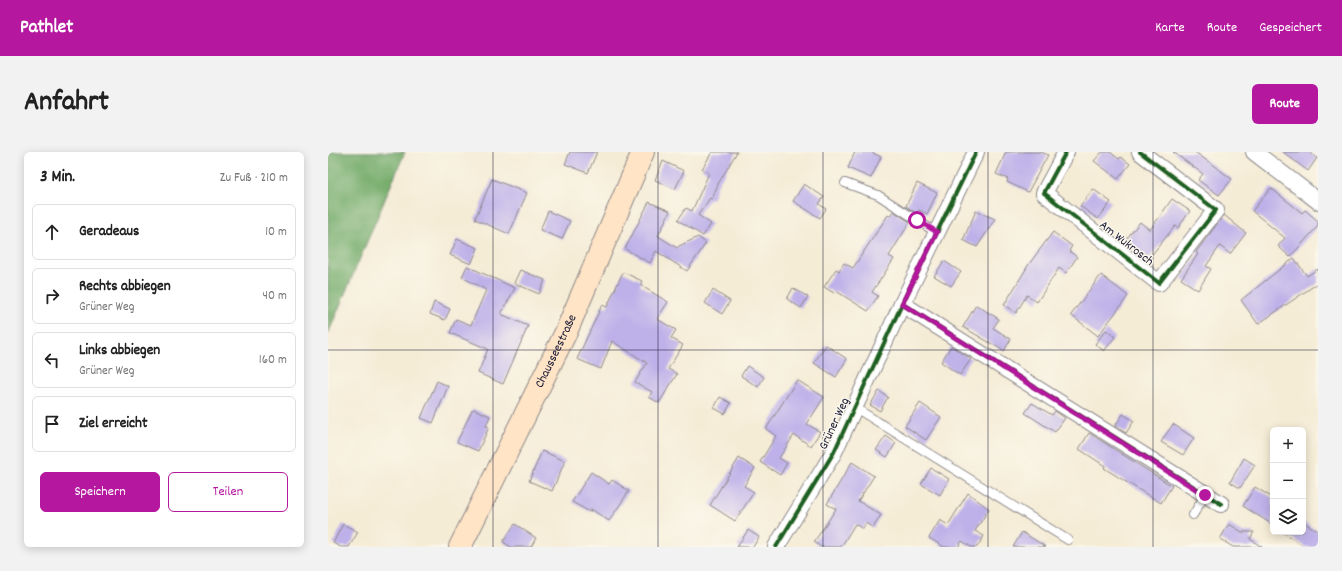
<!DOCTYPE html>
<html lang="de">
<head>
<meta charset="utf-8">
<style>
	body { margin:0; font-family:Dekko,sans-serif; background:#f2f2f2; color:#222 }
	.controls { position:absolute; right:12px; bottom:12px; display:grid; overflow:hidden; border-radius:6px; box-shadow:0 2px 10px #0003 }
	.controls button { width:36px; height:36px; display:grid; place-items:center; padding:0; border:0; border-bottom:1px solid #e0e0e0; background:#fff; color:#222; font:20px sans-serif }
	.stop { position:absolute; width:12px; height:12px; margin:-9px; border:3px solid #b5179e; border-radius:50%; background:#fff }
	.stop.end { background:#b5179e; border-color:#fff; box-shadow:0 1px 4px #0008 }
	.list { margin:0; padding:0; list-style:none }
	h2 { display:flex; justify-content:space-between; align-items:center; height:52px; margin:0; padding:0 16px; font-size:17px }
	h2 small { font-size:13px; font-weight:400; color:#767676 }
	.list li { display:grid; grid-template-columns:26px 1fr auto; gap:12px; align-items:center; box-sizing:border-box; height:56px; margin:0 8px 8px; padding:0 8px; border:1px solid #e0e0e0; border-radius:6px }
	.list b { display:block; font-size:15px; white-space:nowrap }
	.list p { margin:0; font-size:13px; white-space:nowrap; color:#767676 }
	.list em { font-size:13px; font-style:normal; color:#767676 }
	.actions { display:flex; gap:8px; padding:12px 16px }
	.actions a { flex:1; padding:9px 0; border:1px solid #b5179e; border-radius:6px; text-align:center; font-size:14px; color:#b5179e }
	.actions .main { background:#b5179e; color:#fff }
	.icon { flex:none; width:22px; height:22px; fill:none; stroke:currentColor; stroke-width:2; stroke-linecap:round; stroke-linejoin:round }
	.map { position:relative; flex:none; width:990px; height:395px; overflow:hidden; border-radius:6px }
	header { display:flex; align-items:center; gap:24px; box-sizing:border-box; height:56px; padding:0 20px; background:#b5179e; color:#fff }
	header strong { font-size:19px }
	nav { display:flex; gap:22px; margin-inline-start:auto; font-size:14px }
	.intro { display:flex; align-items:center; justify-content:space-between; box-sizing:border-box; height:96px; padding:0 24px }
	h1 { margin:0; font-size:28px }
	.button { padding:10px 18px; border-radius:6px; background:#b5179e; color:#fff; font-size:14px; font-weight:700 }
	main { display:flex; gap:24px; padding:0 24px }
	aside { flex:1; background:#fff; border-radius:6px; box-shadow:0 2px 10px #0003 }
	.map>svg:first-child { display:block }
	.forest { fill:#74ac6b; stroke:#4b6753 }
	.building { fill:#beb1e9 }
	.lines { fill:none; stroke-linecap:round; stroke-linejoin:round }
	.lane-casing { stroke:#8c8788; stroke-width:10 }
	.street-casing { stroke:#8c8788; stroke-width:18 }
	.secondary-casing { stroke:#8c8788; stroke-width:24 }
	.lane { stroke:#fff; stroke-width:8 }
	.street { stroke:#fff; stroke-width:16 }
	.secondary { stroke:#ffe4c6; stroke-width:22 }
	.cycleway-casing { stroke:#fbf7ec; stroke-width:6 }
	.cycleway { stroke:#1b5e20; stroke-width:4 }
	.route { stroke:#b5179e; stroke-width:5 }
	.grid { fill:none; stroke:#22223b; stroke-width:1; stroke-opacity:0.55 }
	.labels { text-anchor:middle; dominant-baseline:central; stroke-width:3; stroke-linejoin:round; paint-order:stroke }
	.street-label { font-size:13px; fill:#22223b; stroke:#fbf7ec }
</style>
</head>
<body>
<header>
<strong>Pathlet</strong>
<nav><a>Karte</a><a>Route</a><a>Gespeichert</a></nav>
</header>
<div class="intro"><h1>Anfahrt</h1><a class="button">Route</a></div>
<main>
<aside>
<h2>3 Min.<small>Zu Fuß · 210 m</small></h2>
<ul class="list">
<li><svg class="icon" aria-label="ahead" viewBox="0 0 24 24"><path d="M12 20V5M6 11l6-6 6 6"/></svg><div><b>Geradeaus</b></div><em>10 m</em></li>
<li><svg class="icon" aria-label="right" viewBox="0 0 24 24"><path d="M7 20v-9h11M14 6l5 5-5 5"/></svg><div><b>Rechts abbiegen</b><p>Grüner Weg</p></div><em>40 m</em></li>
<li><svg class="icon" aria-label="left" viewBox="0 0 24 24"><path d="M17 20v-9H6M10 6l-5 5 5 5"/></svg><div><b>Links abbiegen</b><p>Grüner Weg</p></div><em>160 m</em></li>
<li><svg class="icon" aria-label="arrive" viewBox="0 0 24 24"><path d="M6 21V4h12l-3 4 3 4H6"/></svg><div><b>Ziel erreicht</b></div></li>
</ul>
<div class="actions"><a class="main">Speichern</a><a>Teilen</a></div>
</aside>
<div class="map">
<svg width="990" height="395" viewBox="0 0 990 395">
	<rect width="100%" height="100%" fill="#fbf7ec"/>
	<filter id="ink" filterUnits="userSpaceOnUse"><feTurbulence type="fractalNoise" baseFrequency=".025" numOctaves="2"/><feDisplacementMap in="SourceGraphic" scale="8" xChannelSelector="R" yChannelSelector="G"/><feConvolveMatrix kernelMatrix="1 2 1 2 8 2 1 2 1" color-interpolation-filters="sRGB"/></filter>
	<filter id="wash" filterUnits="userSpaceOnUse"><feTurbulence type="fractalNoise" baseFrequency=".012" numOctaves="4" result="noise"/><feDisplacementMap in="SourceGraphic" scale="16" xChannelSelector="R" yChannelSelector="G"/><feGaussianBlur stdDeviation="0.9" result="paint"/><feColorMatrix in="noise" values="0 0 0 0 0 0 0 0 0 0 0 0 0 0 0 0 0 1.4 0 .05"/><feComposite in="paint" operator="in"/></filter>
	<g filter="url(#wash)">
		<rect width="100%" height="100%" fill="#f5ecd6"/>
		<path class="forest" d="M 0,0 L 77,0 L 0,182 Z"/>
		<g id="blocks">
			<g class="building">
				<path d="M 242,0 L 269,0 L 260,21 L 237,12 Z"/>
				<path d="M 384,0 L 409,0 L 390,32 L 384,47 L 382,46 L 370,63 L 383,72 L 375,84 L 350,68 L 358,56 L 364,59 L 381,21 L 374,17 Z"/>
				<path d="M 527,0 L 543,0 L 553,5 L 543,26 L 520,16 Z"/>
				<path d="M 678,0 L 713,0 L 720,3 L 700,40 L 679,30 L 680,27 L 668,22 Z"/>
				<path d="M 774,0 L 782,0 L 791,7 L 793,5 L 802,12 L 790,27 L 766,9 Z"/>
				<path d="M 845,0 L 867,0 L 904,27 L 891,43 L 870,28 L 875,22 Z"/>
				<path d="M 955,0 L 981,0 L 989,6 L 980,19 Z"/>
				<path d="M 335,9 L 356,19 L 347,37 L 327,28 Z"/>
				<path d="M 164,27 L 199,41 L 181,82 L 147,67 Z"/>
				<path d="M 589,31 L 609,41 L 599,62 L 591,58 L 588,61 L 578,54 Z"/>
				<path d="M 476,32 L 496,45 L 491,52 L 498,57 L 492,66 L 465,49 Z"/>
				<path d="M 943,36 L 974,61 L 977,58 L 990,69 L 990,74 L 962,105 L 950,94 L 957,86 L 924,59 Z"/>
				<path d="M 765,37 L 783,50 L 770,67 L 752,54 Z"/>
				<path d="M 844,47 L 862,59 L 850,76 L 847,74 L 821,106 L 798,87 L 812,70 L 822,78 Z"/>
				<path d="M 321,50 L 342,59 L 330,84 L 349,96 L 351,94 L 370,85 L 378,91 L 359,119 L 328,99 L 322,111 L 297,97 Z"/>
				<path d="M 220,59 L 242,69 L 234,87 L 212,78 Z"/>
				<path d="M 565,59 L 582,70 L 561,104 L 566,107 L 544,140 L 550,144 L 540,159 L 508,139 L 506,141 L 496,135 L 508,117 L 511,119 L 516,111 L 525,116 L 560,63 L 562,64 Z"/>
				<path d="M 648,59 L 667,67 L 649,95 L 635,88 Z"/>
				<path d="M 896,63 L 918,81 L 902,102 L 892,94 L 878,114 L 883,117 L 870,138 L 853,127 L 870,102 L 868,100 Z"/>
				<path d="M 725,80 L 744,94 L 741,99 L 749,105 L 738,121 L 731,116 L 709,150 L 699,143 L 688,161 L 676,153 L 701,112 Z"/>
				<path d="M 129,87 L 150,96 L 143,112 L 122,103 Z"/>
				<path d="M 966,106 L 979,124 L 990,117 L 990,131 L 930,172 L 913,148 Z"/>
				<path d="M 616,109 L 633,120 L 623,134 L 606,124 Z"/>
				<path d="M 139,114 L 187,136 L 173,162 L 200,174 L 175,232 L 150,221 L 160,197 L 122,181 L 128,167 L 143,173 L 158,138 L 134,125 Z"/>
				<path d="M 192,118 L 217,128 L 211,142 L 186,131 Z"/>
				<path d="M 295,120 L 314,129 L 312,133 L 340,150 L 329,167 L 348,178 L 343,186 L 355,193 L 340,217 L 349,222 L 331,251 L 321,245 L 324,240 L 307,230 L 319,211 L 284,189 L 273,217 L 249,207 L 274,153 L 279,155 Z"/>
				<path d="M 773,123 L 800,144 L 770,184 L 743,163 Z"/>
				<path d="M 465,136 L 480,145 L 473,156 L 459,147 Z"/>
				<path d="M 385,138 L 402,149 L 394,162 L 377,151 Z"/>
				<path d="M 106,150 L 122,157 L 117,168 L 102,162 Z"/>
				<path d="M 648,153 L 671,167 L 665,176 L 683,187 L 676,199 L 635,175 Z"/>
				<path d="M 778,178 L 787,185 L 776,199 L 767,192 Z"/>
				<path d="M 498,193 L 519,207 L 508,225 L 486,211 Z"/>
				<path d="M 623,194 L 643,207 L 632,223 L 613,210 Z"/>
				<path d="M 419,214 L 436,225 L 430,235 L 413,224 Z"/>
				<path d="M 469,228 L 496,245 L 479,272 L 492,280 L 483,294 L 466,283 L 451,306 L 459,311 L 452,323 L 432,310 L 448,284 L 438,277 Z"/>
				<path d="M 109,229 L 120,234 L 105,271 L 93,266 Z"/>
				<path d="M 551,239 L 560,245 L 552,259 L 542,253 Z"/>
				<path d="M 392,245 L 403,251 L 397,262 L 386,256 Z"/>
				<path d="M 592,251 L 613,265 L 598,288 L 577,274 Z"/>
				<path d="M 704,251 L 724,263 L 727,259 L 737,266 L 727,280 L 697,261 Z"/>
				<path d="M 146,257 L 162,264 L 158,274 L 161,275 L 150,299 L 129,290 L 144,258 Z"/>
				<path d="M 795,262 L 806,269 L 798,281 L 787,274 Z"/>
				<path d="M 845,272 L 866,286 L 855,303 L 833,290 Z"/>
				<path d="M 761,281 L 844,334 L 833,351 L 795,328 L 776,316 L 777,314 L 751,297 Z"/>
				<path d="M 558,284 L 568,291 L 559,305 L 548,298 Z"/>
				<path d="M 214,299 L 237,309 L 224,339 L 201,329 Z"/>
				<path d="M 411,306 L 427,316 L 416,334 L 426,340 L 407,369 L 382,353 Z"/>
				<path d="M 916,306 L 927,313 L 912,336 L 902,330 Z"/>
				<path d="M 524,310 L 546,324 L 530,349 L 553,363 L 545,376 L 538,371 L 535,377 L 527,372 L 513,395 L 493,395 L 486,390 L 508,357 L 499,352 Z"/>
				<path d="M 603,316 L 621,327 L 612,343 L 593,332 Z"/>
				<path d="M 263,320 L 281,332 L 284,328 L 301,339 L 281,369 L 263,357 L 262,360 L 244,350 Z"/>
				<path d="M 927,335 L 945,346 L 945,373 L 915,354 Z"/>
				<path d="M 640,341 L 661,357 L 647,379 L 656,384 L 649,395 L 643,395 L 634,389 L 630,395 L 616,395 L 601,386 L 612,368 L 620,373 Z"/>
				<path d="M 975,370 L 990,379 L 990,395 L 978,395 L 954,380 L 975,380 Z"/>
				<path d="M 15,372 L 30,380 L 21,395 L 13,395 L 5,391 Z"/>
				<path d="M 187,372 L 208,386 L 203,395 L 183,395 L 175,390 Z"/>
				<path d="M 901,372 L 914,380 L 926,380 L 922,387 L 934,395 L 905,395 L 892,387 Z"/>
				<path d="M 420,378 L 431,385 L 425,395 L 409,395 Z"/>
				<path d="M 694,380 L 718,395 L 685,395 Z"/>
			</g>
		</g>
	</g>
	<g filter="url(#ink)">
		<use href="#blocks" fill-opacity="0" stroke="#8c8788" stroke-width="1"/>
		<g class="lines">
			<g class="lane-casing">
				<g id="lane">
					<path d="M 517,31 L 550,43 L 609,81"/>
					<path d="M 526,255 L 740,388"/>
					<path d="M 865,363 L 877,343"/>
				</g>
			</g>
			<g class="street-casing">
				<g id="street">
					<path d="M 738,0 L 716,41 L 831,131 L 888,58 L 812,0"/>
					<path d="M 926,0 L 990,49"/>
					<path d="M 574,152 L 893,352"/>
					<path d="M 448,395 L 506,300 L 574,152 L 648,0"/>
				</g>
			</g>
			<g class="secondary-casing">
				<g id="secondary">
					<path id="s1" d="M 132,395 L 238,180 L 315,0"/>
				</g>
			</g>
			<use href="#lane" class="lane"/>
			<use href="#street" class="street"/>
			<use href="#secondary" class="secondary"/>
			<g class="cycleway-casing">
				<g id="cycleway">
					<path d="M 738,0 L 716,41 L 831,131 L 888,58 L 812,0"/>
					<path d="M 574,152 L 893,352"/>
					<path d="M 448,395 L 506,300 L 574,152 L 648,0"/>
				</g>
			</g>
			<use href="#cycleway" class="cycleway"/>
		</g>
	</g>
	<g class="lines" filter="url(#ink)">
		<path class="route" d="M 589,68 L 609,80 L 574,152 L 877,343"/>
	</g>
	<path class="grid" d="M 165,0 L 165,395M 330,0 L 330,395M 495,0 L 495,395M 660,0 L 660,395M 825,0 L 825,395M 0,198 L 990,198"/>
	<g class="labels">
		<g class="street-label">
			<text transform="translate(798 92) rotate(38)">Am Wukrosch</text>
			<text stroke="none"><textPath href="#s1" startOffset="218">Chausseestraße</textPath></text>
			<text transform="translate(507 272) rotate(-65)">Grüner Weg</text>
		</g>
	</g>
</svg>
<div class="controls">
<button>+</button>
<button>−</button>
<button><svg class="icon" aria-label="layers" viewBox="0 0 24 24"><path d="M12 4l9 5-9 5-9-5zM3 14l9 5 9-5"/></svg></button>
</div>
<div class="stop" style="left:589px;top:68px"></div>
<div class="stop end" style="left:877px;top:343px"></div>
</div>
</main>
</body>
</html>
